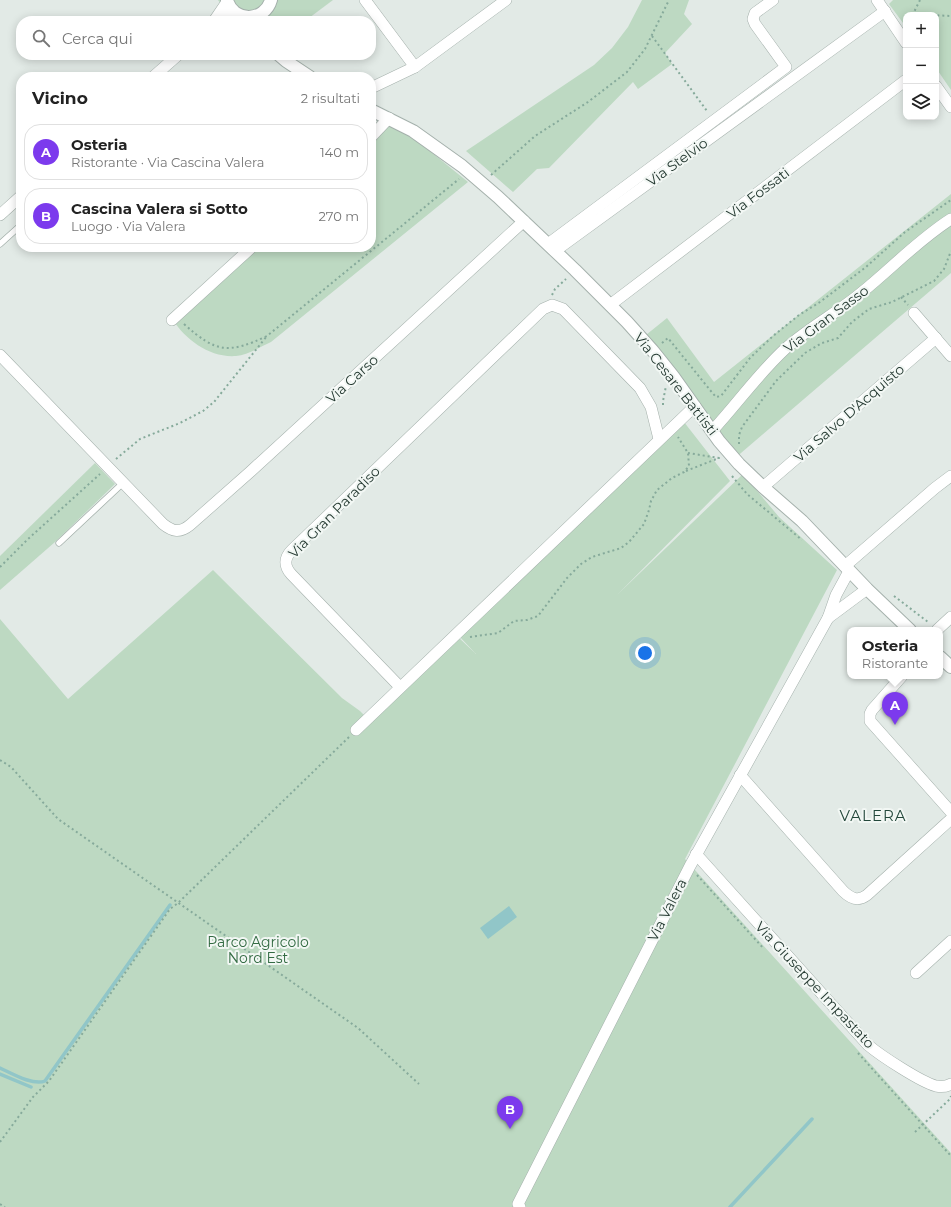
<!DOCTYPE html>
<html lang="it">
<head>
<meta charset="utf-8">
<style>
	body { margin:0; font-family:Montserrat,sans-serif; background:#f2f2f2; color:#222 }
	.controls { position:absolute; right:12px; top:12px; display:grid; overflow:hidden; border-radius:8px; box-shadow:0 2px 10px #0003 }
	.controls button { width:36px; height:36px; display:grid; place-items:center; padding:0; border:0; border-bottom:1px solid #e0e0e0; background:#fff; color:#222; font:20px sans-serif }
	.you { position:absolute; left:645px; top:653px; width:14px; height:14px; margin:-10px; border:3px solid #fff; border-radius:50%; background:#1a73e8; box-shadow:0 0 0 6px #1a73e833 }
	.badge { display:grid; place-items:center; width:26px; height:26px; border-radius:50%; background:#7c3aed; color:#fff; font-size:13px; font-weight:700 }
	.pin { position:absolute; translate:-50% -33px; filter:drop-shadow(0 1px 2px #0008) }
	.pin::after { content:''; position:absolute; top:21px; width:14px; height:12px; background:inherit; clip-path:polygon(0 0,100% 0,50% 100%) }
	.popup { position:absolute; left:847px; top:627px; width:96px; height:52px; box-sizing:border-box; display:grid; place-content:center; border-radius:8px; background:#fff; filter:drop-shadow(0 1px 3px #0005); font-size:13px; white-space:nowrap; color:#767676 }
	.popup b { font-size:15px; color:#222 }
	.popup::after { content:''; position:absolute; left:50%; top:100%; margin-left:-8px; border:8px solid transparent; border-top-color:#fff }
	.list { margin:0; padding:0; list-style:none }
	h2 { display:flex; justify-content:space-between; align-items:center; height:52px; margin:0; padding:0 16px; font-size:17px }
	h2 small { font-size:13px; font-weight:400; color:#767676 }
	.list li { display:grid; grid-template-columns:26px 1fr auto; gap:12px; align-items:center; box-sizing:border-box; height:56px; margin:0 8px 8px; padding:0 8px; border:1px solid #e0e0e0; border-radius:16px }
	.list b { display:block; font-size:15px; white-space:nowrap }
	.list p { margin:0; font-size:13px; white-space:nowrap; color:#767676 }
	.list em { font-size:13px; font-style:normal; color:#767676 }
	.icon { flex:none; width:22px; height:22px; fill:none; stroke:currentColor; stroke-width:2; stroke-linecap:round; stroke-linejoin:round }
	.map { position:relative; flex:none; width:951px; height:1207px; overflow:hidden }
	.search { position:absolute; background:#fff; box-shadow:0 2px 10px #0003; left:16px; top:16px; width:360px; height:44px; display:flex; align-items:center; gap:10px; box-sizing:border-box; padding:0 14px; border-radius:16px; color:#767676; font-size:15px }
	.panel { position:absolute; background:#fff; box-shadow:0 2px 10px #0003; left:16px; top:72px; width:360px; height:180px; border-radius:16px }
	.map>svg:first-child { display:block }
	.green { fill:#bdd9c2 }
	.water { fill:#91c6c8 }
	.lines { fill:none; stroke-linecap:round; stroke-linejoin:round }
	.stream { stroke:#91c6c8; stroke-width:3.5 }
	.service-casing { stroke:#a5b1ac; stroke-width:7 }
	.minor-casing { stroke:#a5b1ac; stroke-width:12 }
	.tertiary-casing { stroke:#a5b1ac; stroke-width:14 }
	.path { stroke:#86aa9b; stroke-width:2; stroke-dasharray:2 3; stroke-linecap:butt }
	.service { stroke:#fff; stroke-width:5.5 }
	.minor { stroke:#fff; stroke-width:11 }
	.tertiary { stroke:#fff; stroke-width:12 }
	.labels { text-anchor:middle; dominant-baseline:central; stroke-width:4; stroke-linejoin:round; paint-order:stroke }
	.street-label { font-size:14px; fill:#243931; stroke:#f2f7f4 }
	.park-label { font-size:14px; fill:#336b43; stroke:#f2f7f4 }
	.neighbourhood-label { font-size:15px; letter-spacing:1px; fill:#23483b; stroke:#f2f7f4 }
</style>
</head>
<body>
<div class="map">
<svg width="951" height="1207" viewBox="0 0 951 1207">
	<rect width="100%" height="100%" fill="#e2eae6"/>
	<g class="green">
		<path d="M 218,0 L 333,0 L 305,21 L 234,21 Z"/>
		<path d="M 642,0 L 689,0 L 684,14 L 692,24 L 665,53 L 672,64 L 638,89 L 633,82 L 549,168 L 537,169 L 513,192 L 466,151 L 594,65 L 612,48 L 628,27 Z"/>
		<path d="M 893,0 L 951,0 L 951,90 L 936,68 L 936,15 L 906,15 L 906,27 L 889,4 Z"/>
		<path d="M 390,124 L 420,143 L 468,182 L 271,342 C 260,347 248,355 236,356 C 210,358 186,340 173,320 L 254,247 L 371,247 L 371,142 Z"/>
		<path d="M 951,194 L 951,273 L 734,459 L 641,339 L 667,318 L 714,382 Z"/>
		<path d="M 684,422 L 730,481 L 617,595 L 743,474 L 779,517 L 837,570 L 685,859 L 951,1153 L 951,1207 L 0,1207 L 0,619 L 68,699 L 213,570 L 342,698 L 360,711 L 365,716 L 457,636 L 476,654 L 459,636 Z"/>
		<path d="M 95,463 L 115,484 L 55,542 L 0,590 L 0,556 Z"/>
	</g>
	<path class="water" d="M 509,906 L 517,917 L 488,939 L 480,928 Z"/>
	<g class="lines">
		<g class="stream">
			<path d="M 0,1068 C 11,1073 33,1086 45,1081 L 170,905"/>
			<path d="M 0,1074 L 31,1087"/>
			<path d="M 730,1207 L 812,1119"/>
		</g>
		<g class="service-casing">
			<g id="service">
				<path d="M 0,244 L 21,225"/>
				<path d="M 59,543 L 123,483"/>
			</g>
		</g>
		<g class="minor-casing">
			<g id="minor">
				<path d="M 365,0 L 415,67"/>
				<path d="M 877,0 L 906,43"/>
				<path d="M 214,21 L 227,2"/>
				<path d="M 220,21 L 236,13"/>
				<path d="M 153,77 L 178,55"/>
				<path d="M 936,86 L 951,107"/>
				<path d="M 371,88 L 415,67 L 506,0"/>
				<path d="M 371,137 L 389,118"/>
				<path d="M 0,215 L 21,196"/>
				<path d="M 548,244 L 786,67 L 755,24 L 753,19 L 755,13 L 773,0"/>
				<path d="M 555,251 L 885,11"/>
				<path d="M 610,305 L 906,80"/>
				<path d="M 914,313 L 951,356"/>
				<path d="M 172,320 L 252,247"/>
				<path d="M 0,355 L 163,524 C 173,532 180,533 190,525 L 250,472 L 524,221"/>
				<path d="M 712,431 C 737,404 758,374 785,349 C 808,328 837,313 861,293 C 891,269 918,240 951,219"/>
				<path d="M 763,487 L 936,338"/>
				<path d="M 845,566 L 935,488 L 951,476"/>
				<path d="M 828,618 L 867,589"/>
				<path d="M 937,630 L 951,617"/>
				<path d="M 902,676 L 872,710 L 870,714 L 870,721 L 951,812"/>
				<path d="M 400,687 L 291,574 C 284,566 284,558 292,550 L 543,309 L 552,305 L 563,309 L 640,388 L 651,407 L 659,439"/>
				<path d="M 356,730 L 695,406"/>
				<path d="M 740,775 L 843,891 C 850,898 858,902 867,895 L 951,819"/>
				<path d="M 696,854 L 868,1045 C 881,1056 921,1082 936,1086 C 941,1087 946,1087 951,1084"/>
				<path d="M 916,973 L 951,941"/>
				<path d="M 520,1207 L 518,1204 L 690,866 L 828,618 L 836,595 L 849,571"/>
			</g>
		</g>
		<g class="tertiary-casing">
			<g id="tertiary">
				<path d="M 227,0 C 233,23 265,22 271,0"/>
				<path d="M 279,55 L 286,61 L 310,77"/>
				<path d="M 371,110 L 413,131 L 462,166 L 498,197 L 575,270 L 627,322 L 653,351 L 673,376 L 719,441 L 739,464 L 763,487 L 802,521 L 867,589 L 910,630"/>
				<path d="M 940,657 L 951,667"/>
			</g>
		</g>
		<g class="path">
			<path d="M 920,0 L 913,14 L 951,16"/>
			<path d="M 652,36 L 707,111"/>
			<path d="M 320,73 L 328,77"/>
			<path d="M 491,175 L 535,136 L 588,102 L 627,72 L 645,49 L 669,0"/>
			<path d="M 552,295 L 555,289 L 566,279"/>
			<path d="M 901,297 L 908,305"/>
			<path d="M 184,324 C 216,353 229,354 267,336 L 459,179"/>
			<path d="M 662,343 L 668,338 L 710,390 L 716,397 L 721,396 L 750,358 L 773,336 L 799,315 L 820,302 L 866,267 L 905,232 L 951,200"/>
			<path d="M 663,405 L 663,401 L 666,386"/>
			<path d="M 739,444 L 739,435 L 742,427 L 776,381 L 805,353 L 810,350 L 822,343 L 838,338 L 852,322 L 869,309 L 892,302 L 934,281 L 944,269 L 951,251"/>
			<path d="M 116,459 L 140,439 L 180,423 L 203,411 L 214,402 L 267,336"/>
			<path d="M 686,471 L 719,458 L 688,453"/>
			<path d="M 732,476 L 747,494 L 802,540"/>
			<path d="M 0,567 L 28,539 L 100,474"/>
			<path d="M 894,596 L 928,622"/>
			<path d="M 470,637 L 498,633 L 514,621 L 527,620 L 538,616 L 567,578 L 581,564 L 592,557 L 621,548 L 629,542 L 644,524 L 649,510 L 651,501 L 657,490 L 672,478 L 684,472 L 689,466 L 688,453 L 678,437"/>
			<path d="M 0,760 L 11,767 L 58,819 L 358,1028 L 419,1084"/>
			<path d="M 697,875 L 764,949"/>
			<path d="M 858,1053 L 951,1156"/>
			<path d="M 915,1132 L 950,1099 L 951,1096"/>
			<path d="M 0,1142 L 33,1097 L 49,1081 L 170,909 L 178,903 L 349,737"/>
			<path d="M 0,1204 L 5,1207"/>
		</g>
		<use href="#service" class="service"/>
		<use href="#minor" class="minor"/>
		<use href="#tertiary" class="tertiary"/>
	</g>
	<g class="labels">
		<g class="street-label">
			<text transform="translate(677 162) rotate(-36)">Via Stelvio</text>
			<text transform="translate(758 193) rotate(-37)">Via Fossati</text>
			<text transform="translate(826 319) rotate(-37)">Via Gran Sasso</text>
			<text transform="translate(352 379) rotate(-42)">Via Carso</text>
			<text transform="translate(676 384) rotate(52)">Via Cesare Battisti</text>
			<text transform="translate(849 413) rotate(-41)">Via Salvo D'Acquisto</text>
			<text transform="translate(334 512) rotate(-45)">Via Gran Paradiso</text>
			<text transform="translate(667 910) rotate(-63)">Via Valera</text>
			<text transform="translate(815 985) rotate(47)">Via Giuseppe Impastato</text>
		</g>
		<g class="park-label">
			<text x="258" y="942">Parco Agricolo<tspan x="258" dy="16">Nord Est</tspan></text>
		</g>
		<g class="neighbourhood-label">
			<text x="873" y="815">VALERA</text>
		</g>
	</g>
</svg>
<div class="controls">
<button>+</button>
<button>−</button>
<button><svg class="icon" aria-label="layers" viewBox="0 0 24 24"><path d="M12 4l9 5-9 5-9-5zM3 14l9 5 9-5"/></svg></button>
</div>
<div class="you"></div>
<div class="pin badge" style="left:895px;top:725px">A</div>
<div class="popup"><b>Osteria</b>Ristorante</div>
<div class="pin badge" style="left:510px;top:1129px">B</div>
<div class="search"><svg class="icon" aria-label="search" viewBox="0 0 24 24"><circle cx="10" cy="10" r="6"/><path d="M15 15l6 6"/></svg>Cerca qui</div>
<section class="panel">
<h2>Vicino<small>2 risultati</small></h2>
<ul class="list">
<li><span class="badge">A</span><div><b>Osteria</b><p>Ristorante · Via Cascina Valera</p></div><em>140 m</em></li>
<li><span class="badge">B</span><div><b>Cascina Valera si Sotto</b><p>Luogo · Via Valera</p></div><em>270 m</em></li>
</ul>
</section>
</div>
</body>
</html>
